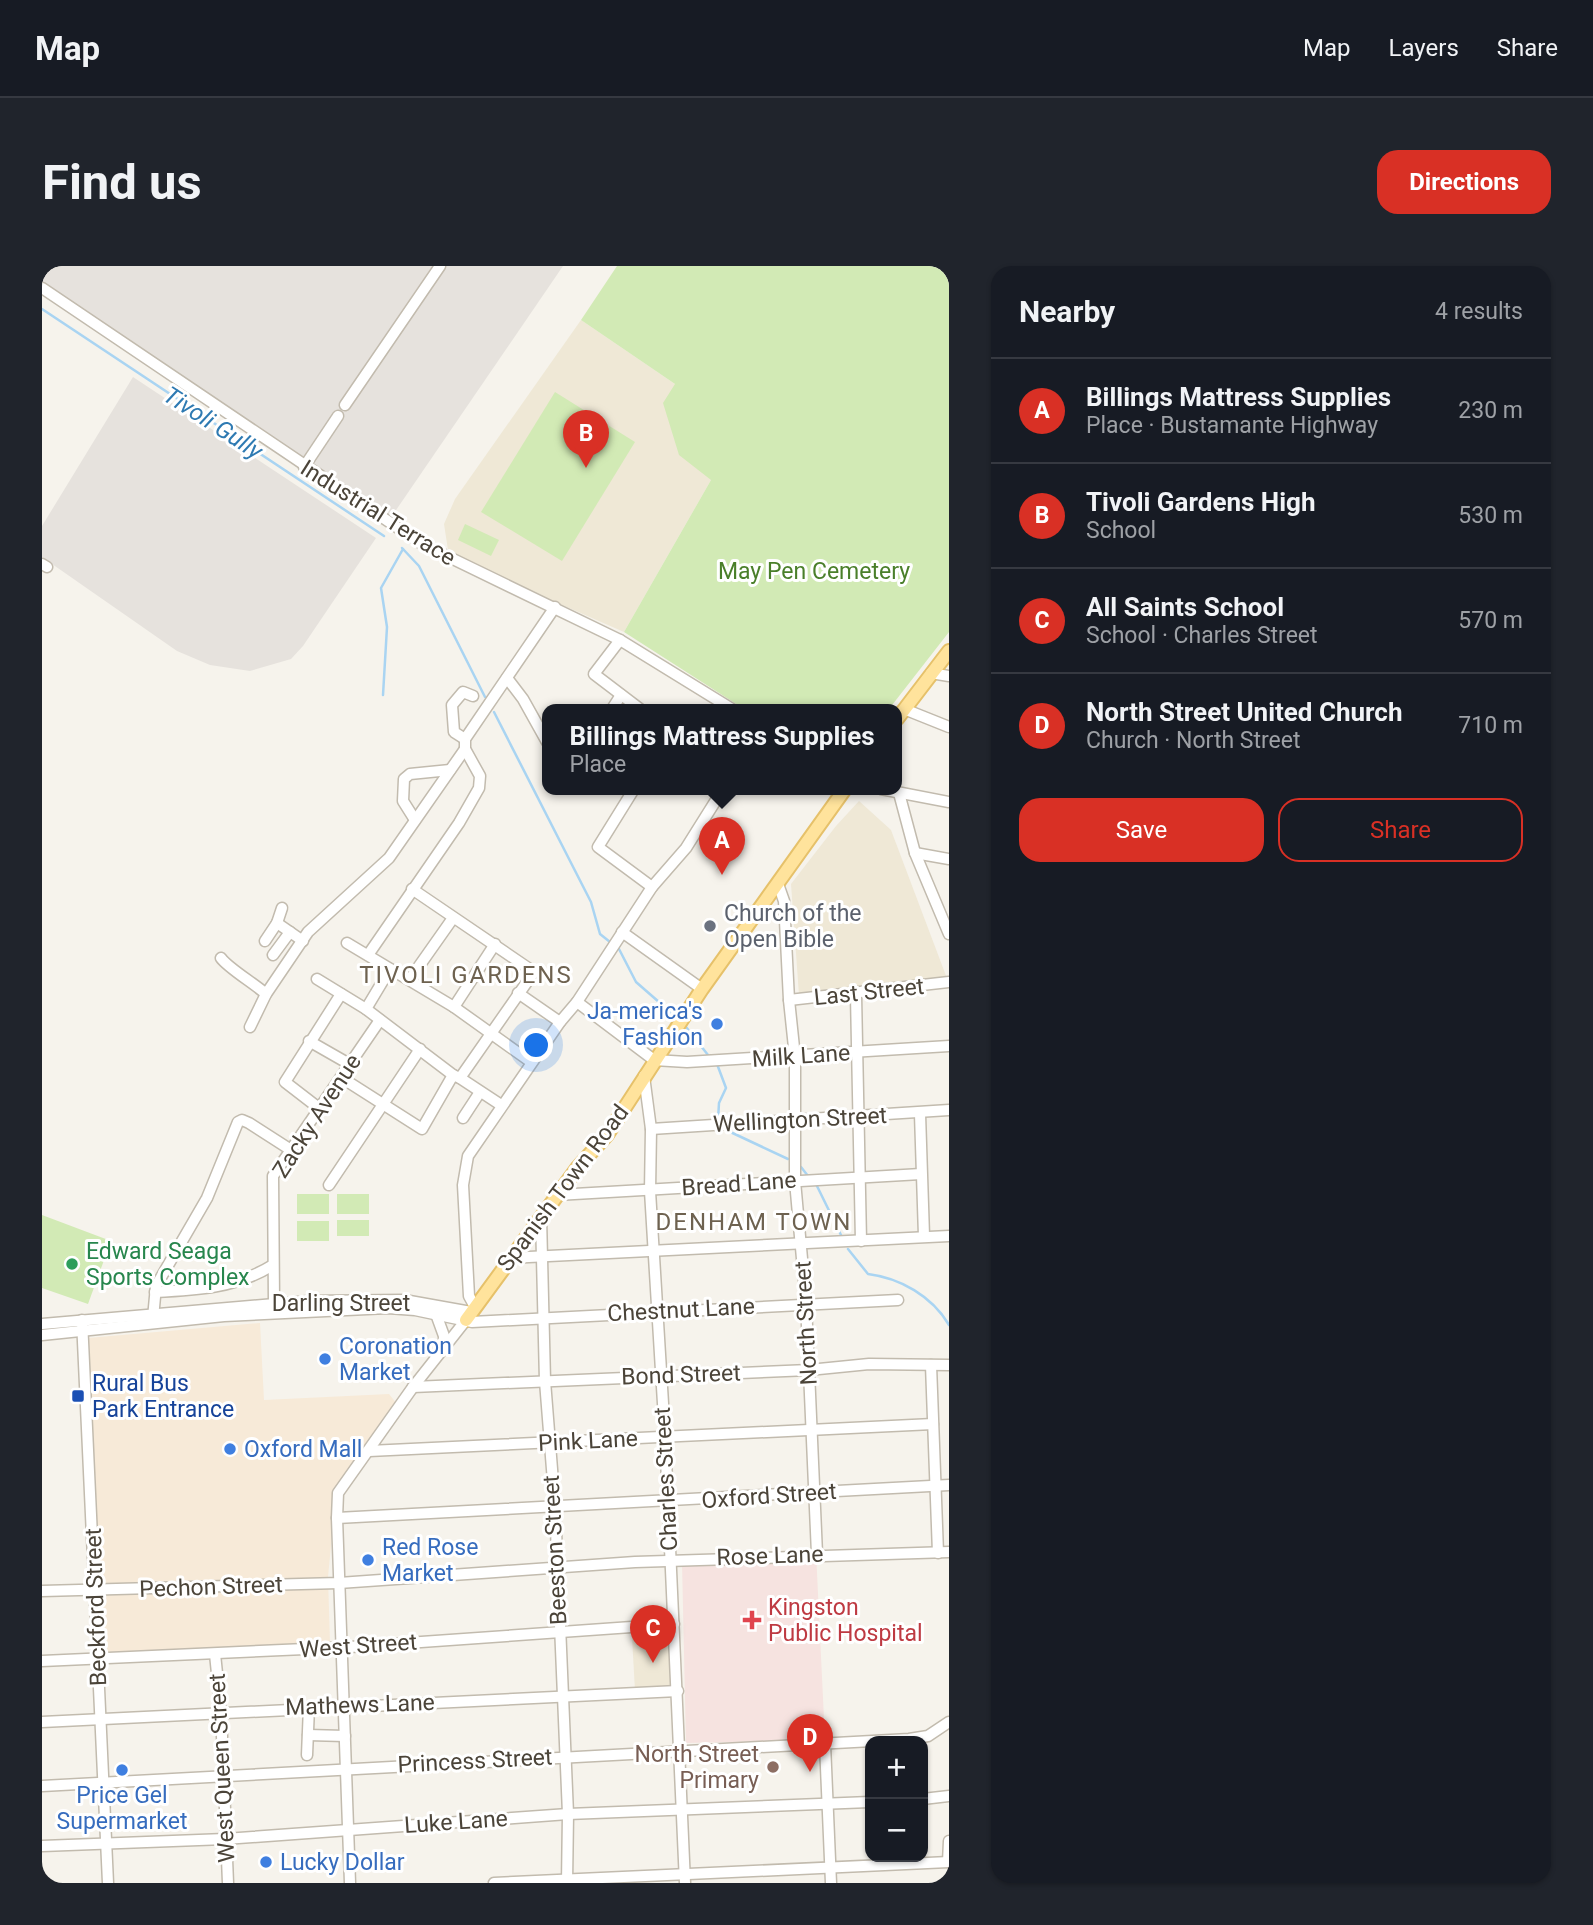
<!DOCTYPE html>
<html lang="en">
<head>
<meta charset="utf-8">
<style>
	body { margin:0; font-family:Roboto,sans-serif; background:#20242c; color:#f1f3f6 }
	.controls { position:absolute; right:21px; bottom:21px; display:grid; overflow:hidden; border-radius:14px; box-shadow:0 2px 5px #0004 }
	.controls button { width:63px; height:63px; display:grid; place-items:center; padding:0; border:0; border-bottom:2px solid #363941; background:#171b24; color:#f1f3f6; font:35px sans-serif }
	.you { position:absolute; left:495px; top:780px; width:24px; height:24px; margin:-18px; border:5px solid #fff; border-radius:50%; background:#1a73e8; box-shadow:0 0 0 10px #1a73e833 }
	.badge { display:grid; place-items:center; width:46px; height:46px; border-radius:50%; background:#d93025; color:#fff; font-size:23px; font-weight:700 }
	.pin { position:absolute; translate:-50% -58px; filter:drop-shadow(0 2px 4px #0008) }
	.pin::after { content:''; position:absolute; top:37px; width:24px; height:21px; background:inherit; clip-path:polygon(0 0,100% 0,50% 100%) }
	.popup { position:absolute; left:500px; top:438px; width:360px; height:91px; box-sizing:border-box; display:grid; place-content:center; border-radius:14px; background:#171b24; filter:drop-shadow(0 2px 5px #0005); font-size:23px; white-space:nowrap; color:#9ea1a6 }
	.popup b { font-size:26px; color:#f1f3f6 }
	.popup::after { content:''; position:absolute; left:50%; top:100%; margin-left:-14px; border:14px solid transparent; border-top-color:#171b24 }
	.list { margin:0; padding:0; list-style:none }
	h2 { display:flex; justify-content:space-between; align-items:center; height:91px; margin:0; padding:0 28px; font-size:30px }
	h2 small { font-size:23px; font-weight:400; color:#9ea1a6 }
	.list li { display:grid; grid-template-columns:46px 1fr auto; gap:21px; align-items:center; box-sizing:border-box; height:105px; padding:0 28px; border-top:2px solid #363941 }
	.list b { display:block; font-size:26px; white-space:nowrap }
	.list p { margin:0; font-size:23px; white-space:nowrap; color:#9ea1a6 }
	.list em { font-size:23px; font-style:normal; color:#9ea1a6 }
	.actions { display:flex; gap:14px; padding:21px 28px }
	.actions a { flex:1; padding:16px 0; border:2px solid #d93025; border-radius:21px; text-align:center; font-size:24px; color:#d93025 }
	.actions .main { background:#d93025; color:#fff }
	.map { position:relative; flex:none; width:907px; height:1617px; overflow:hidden; border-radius:21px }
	header { display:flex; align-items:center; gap:42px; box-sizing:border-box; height:98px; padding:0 35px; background:#171b24; border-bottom:2px solid #363941 }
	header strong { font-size:33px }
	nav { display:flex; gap:38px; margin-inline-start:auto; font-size:24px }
	.intro { display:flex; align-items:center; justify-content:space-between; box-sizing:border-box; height:168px; padding:0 42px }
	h1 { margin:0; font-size:49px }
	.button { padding:18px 32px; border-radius:21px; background:#d93025; color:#fff; font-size:24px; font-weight:700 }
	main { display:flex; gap:42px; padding:0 42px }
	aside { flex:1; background:#171b24; border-radius:21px; box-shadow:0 2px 5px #0004 }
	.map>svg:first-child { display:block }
	.commercial { fill:#f7ead8 }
	.industrial { fill:#e6e2dd }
	.education { fill:#efe8d6 }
	.medical { fill:#f6e3e0 }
	.green { fill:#d2eab5 }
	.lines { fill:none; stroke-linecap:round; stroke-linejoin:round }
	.stream { stroke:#a9d4f2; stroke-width:2.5 }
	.minor-casing { stroke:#c2bbae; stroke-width:13 }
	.major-casing { stroke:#e6c16a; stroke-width:16 }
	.minor { stroke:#fff; stroke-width:10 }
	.major { stroke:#ffe39c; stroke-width:12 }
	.worship-dot { fill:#6b7280; stroke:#fff; stroke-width:2.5 }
	.shop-dot { fill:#3f7fe0; stroke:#fff; stroke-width:2.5 }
	.leisure-dot { fill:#2e9e5b; stroke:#fff; stroke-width:2.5 }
	.transit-dot { fill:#1a4fb4; stroke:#fff; stroke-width:2.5 }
	.health-dot { fill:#e0444e; stroke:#fff; stroke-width:2.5 }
	.education-dot { fill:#8d6e63; stroke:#fff; stroke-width:2.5 }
	.labels { text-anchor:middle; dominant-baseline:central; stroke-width:6; stroke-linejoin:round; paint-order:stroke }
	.street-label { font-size:23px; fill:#4b4439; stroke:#fff }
	.park-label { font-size:23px; fill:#4a7f2a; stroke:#fff }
	.worship-label { font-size:23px; fill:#5b616d; stroke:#fff; text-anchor:start }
	.shop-label { font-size:23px; fill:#366cbe; stroke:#fff; text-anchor:start }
	.leisure-label { font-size:23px; fill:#27864d; stroke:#fff; text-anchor:start }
	.transit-label { font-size:23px; fill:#164399; stroke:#fff; text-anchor:start }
	.health-label { font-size:23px; fill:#be3a42; stroke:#fff; text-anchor:start }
	.education-label { font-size:23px; fill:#785e54; stroke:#fff; text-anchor:end }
	.water-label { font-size:24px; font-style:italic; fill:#2e7ab2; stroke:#fff }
	.neighbourhood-label { font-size:24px; letter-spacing:2px; fill:#6e6250; stroke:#fff }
</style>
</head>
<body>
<header>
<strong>Map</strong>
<nav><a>Map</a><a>Layers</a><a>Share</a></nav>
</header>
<div class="intro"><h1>Find us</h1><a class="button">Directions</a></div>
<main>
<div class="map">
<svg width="907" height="1617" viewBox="0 0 907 1617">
	<rect width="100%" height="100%" fill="#f6f3ec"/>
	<path class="commercial" d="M 218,1057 L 222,1134 L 347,1128 L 355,1138 L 294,1228 L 286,1311 L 288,1377 L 61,1387 L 46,1072 Z"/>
	<g class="industrial">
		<path d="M 0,0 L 521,0 L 350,250 L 0,17 Z"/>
		<path d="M 91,111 L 334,272 L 261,380 L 249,393 L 208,405 L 168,399 L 135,385 L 0,291 L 0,260 Z"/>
	</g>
	<g class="education">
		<path d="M 539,54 L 633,118 L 669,214 L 582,366 L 424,297 L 406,284 L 402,258 L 413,233 Z"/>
		<path d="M 817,535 L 849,564 L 906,715 L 757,729 L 749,618 L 794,560 Z"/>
		<path d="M 629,1369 L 632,1423 L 593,1425 L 590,1371 Z"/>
	</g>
	<path class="medical" d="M 774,1286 L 783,1474 L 644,1477 L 640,1296 Z"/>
	<g class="green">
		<path d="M 575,0 L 907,0 L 907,366 L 847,443 L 702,443 L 582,366 L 669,214 L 637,189 L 621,137 L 633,118 L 539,54 Z"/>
		<path d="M 513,126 L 593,176 L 520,295 L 439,246 Z"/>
		<path d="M 423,258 L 457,274 L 449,290 L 416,274 Z"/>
		<rect x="255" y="928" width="32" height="20"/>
		<rect x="295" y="928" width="32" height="20"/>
		<path d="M 0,949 L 69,975 L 46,1038 L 0,1022 Z"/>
		<rect x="295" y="954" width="32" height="16"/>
		<rect x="255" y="955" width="32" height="20"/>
	</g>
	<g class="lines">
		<g class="stream">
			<path d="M 0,43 L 342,270"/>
			<path d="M 360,282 L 377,300 L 443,431"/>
			<path d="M 341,429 L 345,361 L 339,322 L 361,283"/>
			<path d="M 452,446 L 549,636 L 558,668 L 568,676"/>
			<path d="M 577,683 L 594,716 L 633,750"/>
			<path d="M 644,761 L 666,789"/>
			<path d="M 675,798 L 684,822 L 677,837 L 676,854"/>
			<path d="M 682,863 L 746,893"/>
			<path d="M 759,901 L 766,910"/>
			<path d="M 774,918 L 799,969"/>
			<path d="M 806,983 L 826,1008 C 858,1012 890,1030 907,1059"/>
		</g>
		<g class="minor-casing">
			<g id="minor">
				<path d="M 0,22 L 380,278 L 578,374 L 690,443"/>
				<path d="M 303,139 L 398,0"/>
				<path d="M 262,201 L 296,150"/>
				<path d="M 0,298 L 5,301"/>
				<path d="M 578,374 L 552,408 L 598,443"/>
				<path d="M 889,407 L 907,410"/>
				<path d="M 465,412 L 481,433 L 505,476"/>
				<path d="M 570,443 L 579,429"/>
				<path d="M 862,443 L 907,461"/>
				<path d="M 423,473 L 412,466 L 410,439 L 421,426 L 431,430"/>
				<path d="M 592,523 L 556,581 L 610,621"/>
				<path d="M 839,523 L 907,536"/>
				<path d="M 857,527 L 873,587 L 907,668"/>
				<path d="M 373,554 L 361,535 L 362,513 L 368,508 L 408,504"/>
				<path d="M 873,587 L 907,593"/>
				<path d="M 736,618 L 742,635 L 747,734 L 753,791 L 753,915 L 764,1037 L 775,1288"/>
				<path d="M 235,657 L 261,675"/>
				<path d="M 580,666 L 660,723"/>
				<path d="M 223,675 L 235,657 L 240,642"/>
				<path d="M 305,677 L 412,741 L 489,796"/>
				<path d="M 231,689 L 248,666"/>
				<path d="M 326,689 L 417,557 L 437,522 L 438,510 L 423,483 L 423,473 L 513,341"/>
				<path d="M 179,692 C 186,702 213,718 224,728"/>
				<path d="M 275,713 L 324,743 L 411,809"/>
				<path d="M 368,713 L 411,652"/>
				<path d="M 476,727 L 518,756"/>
				<path d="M 814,729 L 819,975"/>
				<path d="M 747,734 L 907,716"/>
				<path d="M 535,736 L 612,794 L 645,796 L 907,780"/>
				<path d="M 412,741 L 453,678"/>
				<path d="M 324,743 L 348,703"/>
				<path d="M 208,761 L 224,728 L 266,666 L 347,592 L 423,483"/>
				<path d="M 267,775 L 309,799"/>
				<path d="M 602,810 L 609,863 L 608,925 L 623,1170 L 643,1617"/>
				<path d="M 300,812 L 380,863 L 411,809 L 418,812 L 492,706 L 370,623"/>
				<path d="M 418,812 L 459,839"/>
				<path d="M 278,843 L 243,816 L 299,728"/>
				<path d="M 878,848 L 882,970"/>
				<path d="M 421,852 L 438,826"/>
				<path d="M 609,863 L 907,844"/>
				<path d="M 287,919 L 378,783"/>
				<path d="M 515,929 L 879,908"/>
				<path d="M 499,951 L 503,1115 L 513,1241 L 526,1548 L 525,1617"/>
				<path d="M 467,992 L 907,970"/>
				<path d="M 113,1026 C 155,1024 194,1022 231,999"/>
				<path d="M 232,1036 L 231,910 L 338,754"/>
				<path d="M 433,1041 L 427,1030 L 421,919 L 426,890 L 518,756 L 535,736 L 610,621 L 644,582 L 681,523"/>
				<path d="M 394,1048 L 402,1070 L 402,1082"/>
				<path d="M 111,1052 L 114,1020 L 165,932 L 196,856 L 200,854 L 207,857 L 249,884"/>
				<path d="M 40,1054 L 66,1617"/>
				<path d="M 0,1058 L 267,1035 L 362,1034 L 429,1046"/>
				<path d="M 0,1069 L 182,1050 L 346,1042 L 373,1044 L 430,1056 L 856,1034"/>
				<path d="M 889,1099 L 896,1287"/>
				<path d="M 371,1121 L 767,1104 L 827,1098 L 907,1099"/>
				<path d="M 327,1185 L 891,1158"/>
				<path d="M 295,1252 L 907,1219"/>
				<path d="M 0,1325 L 297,1317 L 593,1296 L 907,1286"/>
				<path d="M 173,1388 L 179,1446 L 186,1617"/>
				<path d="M 0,1395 L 308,1381 L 632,1358"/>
				<path d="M 0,1456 L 636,1425"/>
				<path d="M 266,1469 L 303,1470"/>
				<path d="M 783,1478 L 789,1617"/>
				<path d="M 265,1489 L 267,1441"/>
				<path d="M 0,1520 L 867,1473 L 886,1470 L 907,1456"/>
				<path d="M 881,1533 L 907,1530"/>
				<path d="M 0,1580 L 183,1573 L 526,1548 L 828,1536"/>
				<path d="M 906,1596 L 907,1575"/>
				<path d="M 308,1617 L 295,1252 L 296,1227 L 371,1121 L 424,1054"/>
				<path d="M 452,1617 L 907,1596"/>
			</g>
		</g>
		<g class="major-casing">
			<g id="major">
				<path d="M 855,453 L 907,385"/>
				<path d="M 424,1054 L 536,901 L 565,869 L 660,723 L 803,523"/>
			</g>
		</g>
		<use href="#minor" class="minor"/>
		<use href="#major" class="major"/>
	</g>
	<circle class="worship-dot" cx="668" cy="660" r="7"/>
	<g class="shop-dot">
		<circle cx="675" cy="758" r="7"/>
		<circle cx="283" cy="1093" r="7"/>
		<circle cx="188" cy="1183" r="7"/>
		<circle cx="326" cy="1294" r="7"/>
		<circle cx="80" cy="1504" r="7"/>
		<circle cx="224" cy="1596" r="7"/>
	</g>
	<circle class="leisure-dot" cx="30" cy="998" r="7"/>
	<rect class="transit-dot" x="29" y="1123" width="14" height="14" rx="3.5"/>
	<path class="health-dot" d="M706.5 1343.5h7v7h7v7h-7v7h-7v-7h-7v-7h7z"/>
	<circle class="education-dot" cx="731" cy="1501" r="7"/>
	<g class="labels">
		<g class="street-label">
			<text transform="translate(336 247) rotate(32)">Industrial Terrace</text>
			<text transform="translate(827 726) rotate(-6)">Last Street</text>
			<text transform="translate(759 790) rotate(-4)">Milk Lane</text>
			<text transform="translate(275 850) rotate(-57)">Zacky Avenue</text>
			<text transform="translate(758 854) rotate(-3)">Wellington Street</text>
			<text transform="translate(697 918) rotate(-4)">Bread Lane</text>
			<text transform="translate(521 922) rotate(-53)">Spanish Town Road</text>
			<text x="299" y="1037">Darling Street</text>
			<text transform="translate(639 1044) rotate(-3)">Chestnut Lane</text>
			<text transform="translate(764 1057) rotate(-93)">North Street</text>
			<text transform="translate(639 1109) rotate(-2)">Bond Street</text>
			<text transform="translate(546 1175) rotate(-3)">Pink Lane</text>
			<text transform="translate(624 1213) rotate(-93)">Charles Street</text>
			<text transform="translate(727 1230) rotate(-4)">Oxford Street</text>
			<text transform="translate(513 1284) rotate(-93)">Beeston Street</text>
			<text transform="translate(728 1290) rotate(-2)">Rose Lane</text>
			<text transform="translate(169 1321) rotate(-2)">Pechon Street</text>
			<text transform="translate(54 1341) rotate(-92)">Beckford Street</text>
			<text transform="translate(316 1380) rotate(-4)">West Street</text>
			<text transform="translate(318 1439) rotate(-2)">Mathews Lane</text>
			<text transform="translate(433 1495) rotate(-3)">Princess Street</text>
			<text transform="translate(180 1502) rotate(-93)">West Queen Street</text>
			<text transform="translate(414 1556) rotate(-4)">Luke Lane</text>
		</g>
		<g class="park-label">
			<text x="772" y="305">May Pen Cemetery</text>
		</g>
		<g class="worship-label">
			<text x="682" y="647">Church of the<tspan x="682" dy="26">Open Bible</tspan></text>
		</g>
		<g class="shop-label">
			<text x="661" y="745" text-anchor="end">Ja-merica's<tspan x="661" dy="26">Fashion</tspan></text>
			<text x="297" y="1080">Coronation<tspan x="297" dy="26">Market</tspan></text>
			<text x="202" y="1183">Oxford Mall</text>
			<text x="340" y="1281">Red Rose<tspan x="340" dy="26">Market</tspan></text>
			<text x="80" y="1529" text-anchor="middle">Price Gel<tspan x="80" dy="26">Supermarket</tspan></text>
			<text x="238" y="1596">Lucky Dollar</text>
		</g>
		<g class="leisure-label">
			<text x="44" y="985">Edward Seaga<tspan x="44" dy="26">Sports Complex</tspan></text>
		</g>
		<g class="transit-label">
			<text x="50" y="1117">Rural Bus<tspan x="50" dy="26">Park Entrance</tspan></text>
		</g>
		<g class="health-label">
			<text x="726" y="1341">Kingston<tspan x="726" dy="26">Public Hospital</tspan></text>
		</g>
		<g class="education-label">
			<text x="717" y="1488">North Street<tspan x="717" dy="26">Primary</tspan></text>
		</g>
		<g class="water-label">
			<text transform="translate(171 157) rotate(33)">Tivoli Gully</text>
		</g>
		<g class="neighbourhood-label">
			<text x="424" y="709">TIVOLI GARDENS</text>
			<text x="712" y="956">DENHAM TOWN</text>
		</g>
	</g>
</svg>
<div class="controls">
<button>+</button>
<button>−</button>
</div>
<div class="you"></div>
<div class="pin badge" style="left:680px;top:609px">A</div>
<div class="popup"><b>Billings Mattress Supplies</b>Place</div>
<div class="pin badge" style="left:544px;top:202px">B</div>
<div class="pin badge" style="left:611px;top:1397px">C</div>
<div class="pin badge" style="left:768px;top:1506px">D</div>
</div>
<aside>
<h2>Nearby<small>4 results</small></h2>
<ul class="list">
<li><span class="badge">A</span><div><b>Billings Mattress Supplies</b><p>Place · Bustamante Highway</p></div><em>230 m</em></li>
<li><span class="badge">B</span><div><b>Tivoli Gardens High</b><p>School</p></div><em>530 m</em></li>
<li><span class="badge">C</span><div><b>All Saints School</b><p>School · Charles Street</p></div><em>570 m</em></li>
<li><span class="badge">D</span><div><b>North Street United Church</b><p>Church · North Street</p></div><em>710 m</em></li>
</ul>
<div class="actions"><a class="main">Save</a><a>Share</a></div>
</aside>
</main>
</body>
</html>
